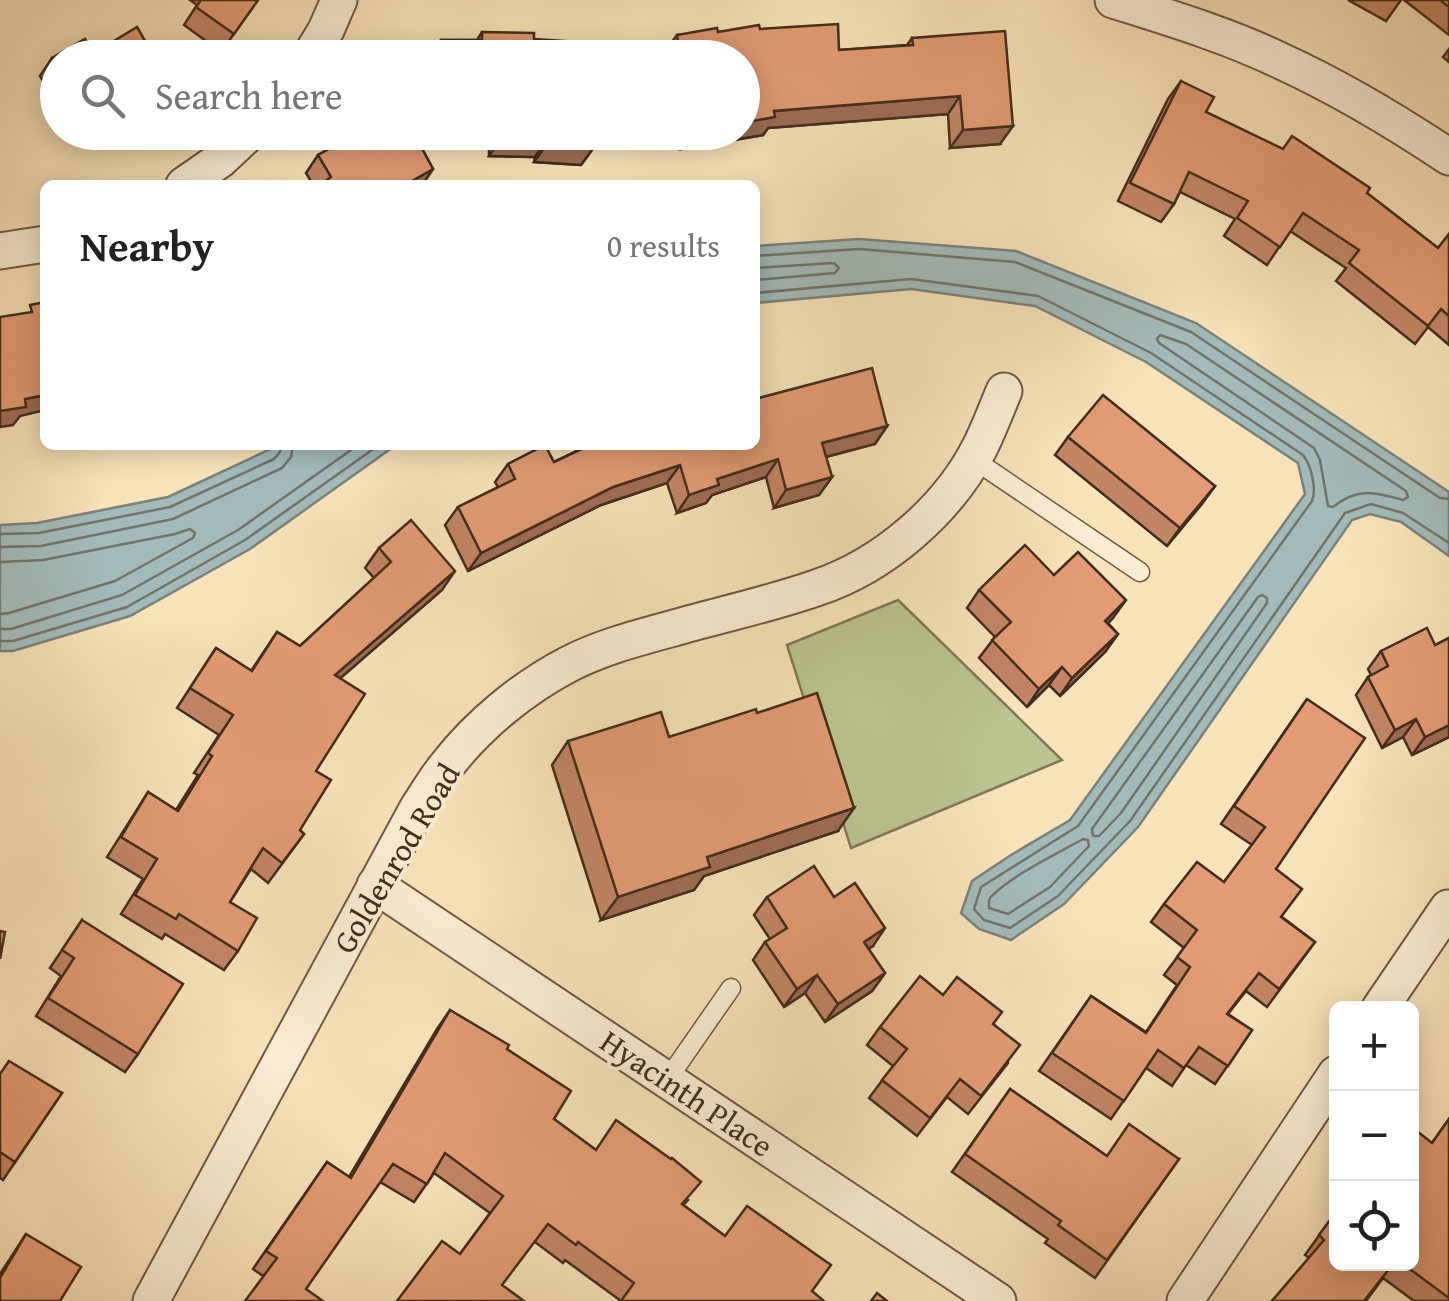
<!DOCTYPE html>
<html lang="en">
<head>
<meta charset="utf-8">
<style>
	body { margin:0; font-family:"Gentium Book Plus",serif; background:#f2f2f2; color:#222 }
	.controls { position:absolute; right:30px; bottom:30px; display:grid; overflow:hidden; border-radius:15px; box-shadow:0 5px 25px #0003 }
	.controls button { width:90px; height:90px; display:grid; place-items:center; padding:0; border:0; border-bottom:2px solid #e0e0e0; background:#fff; color:#222; font:50px sans-serif }
	.list { margin:0; padding:0; list-style:none }
	h2 { display:flex; justify-content:space-between; align-items:center; height:130px; margin:0; padding:0 40px; font-size:42px }
	h2 small { font-size:32px; font-weight:400; color:#767676 }
	.icon { flex:none; width:55px; height:55px; fill:none; stroke:currentColor; stroke-width:2; stroke-linecap:round; stroke-linejoin:round }
	.map { position:relative; flex:none; width:1449px; height:1301px; overflow:hidden }
	.search { position:absolute; background:#fff; box-shadow:0 5px 25px #0003; left:40px; top:40px; width:720px; height:110px; display:flex; align-items:center; gap:25px; box-sizing:border-box; padding:0 35px; border-radius:55px; color:#767676; font-size:38px }
	.panel { position:absolute; background:#fff; box-shadow:0 5px 25px #0003; left:40px; top:180px; width:720px; height:270px; border-radius:15px }
	.map>svg:first-child { display:block }
	.green { fill:#bcc490; stroke:#807856; stroke-width:2.5 }
	.water { fill:#a2bbba; stroke:#7c827a; stroke-width:2.5 }
	.lines { fill:none; stroke-linecap:round; stroke-linejoin:round }
	.shore { stroke:#72746a; stroke-width:2.5 }
	.service-casing { stroke:#705a42; stroke-width:21 }
	.minor-casing { stroke:#705a42; stroke-width:39 }
	.service { stroke:#fbedd2; stroke-width:18 }
	.minor { stroke:#fbedd2; stroke-width:35 }
	.wall { fill:#c28665; stroke:#432d1b; stroke-width:2.5 }
	.shaded-wall { fill:#9e6d52; stroke:#432d1b; stroke-width:2.5 }
	.building { fill:#e19c75; stroke:#432d1b; stroke-width:2.5 }
	.labels { text-anchor:middle; dominant-baseline:central; stroke-width:8; stroke-linejoin:round; paint-order:stroke }
	.street-label { font-size:32px; fill:#432d1b; stroke:#fbedd2 }
</style>
</head>
<body>
<div class="map">
<svg width="1449" height="1301" viewBox="0 0 1449 1301">
	<rect width="100%" height="100%" fill="#f9e3b9"/>
	<filter id="stains"><feTurbulence type="fractalNoise" baseFrequency=".002" numOctaves="4"/><feColorMatrix values="0 0 0 0 .2 0 0 0 0 .09 0 0 0 0 .02 0 0 0 .5 -.17"/></filter>
	<radialGradient id="worn" r=".72"><stop offset=".6" stop-color="#630" stop-opacity="0"/><stop offset="1" stop-color="#630" stop-opacity=".3"/></radialGradient>
	<path class="green" d="M 898,600 L 1062,760 L 851,848 L 787,645 Z"/>
	<g class="water">
		<path d="M 859,239 L 1016,251 L 1196,323 L 1449,492 L 1449,556 L 1401,522 L 1370,514 L 1352,520 L 1138,827 L 1064,904 L 1011,940 L 979,929 L 961,913 L 972,881 L 1011,855 L 1070,820 L 1305,494 L 1298,463 L 1146,362 L 1035,306 L 911,289 L 755,303 L 755,246 Z"/>
		<path d="M 279,445 L 396,445 L 250,549 L 130,616 L 13,651 L 0,651 L 0,525 L 37,523 L 168,497 Z"/>
	</g>
	<g class="lines">
		<g class="shore">
			<path d="M 755,256 L 859,249 L 1015,262 L 1191,332 L 1440,498 L 1449,499"/>
			<path d="M 755,268 L 834,263 L 839,268 L 835,273 L 755,280"/>
			<path d="M 755,293 L 911,279 L 1038,296 L 1151,353 L 1303,455 C 1311,465 1317,489 1312,501 L 1078,826 L 981,887 L 974,909 L 984,920 L 1010,928 L 1058,896 L 1130,821 L 1345,513 L 1371,504 L 1403,513 L 1449,543"/>
			<path d="M 1160,335 L 1186,344 L 1406,491 L 1408,497 L 1403,500 C 1375,492 1358,487 1333,507 L 1328,506 L 1320,460 L 1314,448 L 1159,343 L 1157,339 Z"/>
			<path d="M 0,534 L 39,533 L 170,507 L 274,459 L 280,452 L 280,445"/>
			<path d="M 0,547 L 41,546 L 173,519 L 282,468 L 291,457 L 293,445"/>
			<path d="M 0,562 L 43,560 L 175,534 L 190,529 L 195,533 L 193,538 L 115,581 L 9,613 L 0,614"/>
			<path d="M 1262,595 L 1267,598 L 1267,603 L 1121,813 L 1099,836 L 1093,836 L 1092,829 L 1258,597 Z"/>
			<path d="M 0,629 L 11,629 L 122,595 L 238,530 L 358,445"/>
			<path d="M 0,641 L 13,641 L 127,607 L 245,540 L 379,445"/>
			<path d="M 1083,839 L 1088,840 L 1089,846 L 1050,887 L 1008,914 L 989,908 C 989,900 988,899 994,894 C 1013,875 1058,853 1083,839 Z"/>
		</g>
		<g class="service-casing">
			<g id="service">
				<path d="M 973,459 L 1140,572"/>
				<path d="M 667,1080 L 731,988"/>
			</g>
		</g>
		<g class="minor-casing">
			<g id="minor">
				<path d="M 1113,0 C 1170,18 1227,35 1281,61 C 1340,88 1395,121 1449,157"/>
				<path d="M 309,58 L 326,30 L 339,0"/>
				<path d="M 184,185 L 220,160 L 250,132"/>
				<path d="M 0,251 L 45,244"/>
				<path d="M 375,885 L 998,1301"/>
				<path d="M 1380,1008 L 1448,908"/>
				<path d="M 151,1301 L 417,809 C 427,794 436,778 447,765 C 479,724 523,688 569,664 C 608,644 650,635 692,623 C 733,612 776,602 816,588 C 883,566 948,510 980,447 C 989,429 996,410 1004,391"/>
				<path d="M 1185,1301 L 1336,1074"/>
			</g>
		</g>
		<use href="#service" class="service"/>
		<use href="#minor" class="minor"/>
	</g>
	<g class="wall">
		<path d="M 190,0 L 258,0 L 221,52 L 184,25 L 197,5 Z"/>
		<path d="M 1348,0 L 1401,0 L 1386,21 Z"/>
		<path d="M 1404,0 L 1449,0 L 1449,35 Z"/>
		<path d="M 760,29 L 839,50 L 907,45 L 912,38 L 1000,144 L 950,148 L 948,114 L 768,128 L 763,135 L 681,149 L 678,132 L 742,132 L 742,58 L 665,58 L 664,53 L 677,35 Z"/>
		<path d="M 482,32 L 534,39 L 653,58 L 428,58 L 441,40 L 477,40 Z"/>
		<path d="M 1449,49 L 1449,62 L 1443,57 Z"/>
		<path d="M 94,53 L 58,58 L 58,106 L 40,76 L 52,58 Z"/>
		<path d="M 1181,81 L 1206,112 L 1367,193 L 1438,248 L 1449,234 L 1449,345 L 1428,327 L 1415,344 L 1336,281 L 1346,268 L 1290,231 L 1267,265 L 1224,236 L 1235,219 L 1180,192 L 1174,204 L 1161,222 L 1118,201 L 1168,99 Z"/>
		<path d="M 73,132 L 103,132 L 81,146 Z"/>
		<path d="M 342,132 L 413,132 L 433,169 L 422,185 L 313,185 L 306,173 L 318,155 L 342,142 L 339,137 Z"/>
		<path d="M 489,132 L 595,132 L 594,147 L 581,165 L 534,162 L 535,157 L 489,156 Z"/>
		<path d="M 887,426 L 875,444 L 826,457 L 832,477 L 819,495 L 774,508 L 766,477 L 712,495 L 706,503 L 677,513 L 667,483 L 601,505 L 468,571 L 445,525 L 458,507 L 498,487 L 495,482 L 508,464 L 554,462 L 583,448 L 582,445 L 755,445 Z"/>
		<path d="M 1068,437 L 1215,486 L 1167,546 L 1055,455 Z"/>
		<path d="M 379,548 L 442,590 L 340,678 L 300,830 L 304,834 L 268,883 L 251,869 L 230,902 L 238,951 L 224,970 L 165,934 L 162,939 L 121,914 L 143,879 L 107,857 L 148,792 L 176,810 L 198,775 L 194,773 L 219,735 L 177,708 L 216,648 L 251,671 L 277,632 L 300,646 L 374,578 L 365,568 Z"/>
		<path d="M 1054,575 L 1113,618 L 1108,623 L 1118,634 L 1105,652 L 1060,696 L 1049,685 L 1027,707 L 979,658 L 995,637 L 967,608 L 979,590 Z"/>
		<path d="M 1449,638 L 1449,737 L 1412,755 L 1403,737 L 1382,748 L 1356,695 L 1368,677 L 1371,675 L 1368,669 L 1381,651 L 1435,645 Z"/>
		<path d="M 1307,699 L 1276,869 L 1282,917 L 1315,942 L 1267,1007 L 1246,991 L 1228,1014 L 1252,1030 L 1215,1084 L 1186,1065 L 1172,1086 L 1146,1068 L 1111,1119 L 1039,1071 L 1091,996 L 1146,1032 L 1177,985 L 1164,975 L 1184,948 L 1151,922 L 1164,904 L 1224,882 L 1252,845 L 1221,824 Z"/>
		<path d="M 757,713 L 838,831 L 704,876 L 694,890 L 601,920 L 552,765 L 568,741 L 669,737 Z"/>
		<path d="M 767,897 L 834,897 L 873,946 L 868,949 L 885,973 L 872,991 L 825,1022 L 805,993 L 784,1007 L 753,960 L 765,942 L 770,939 L 754,915 Z"/>
		<path d="M 82,920 L 138,1054 L 125,1072 L 36,1016 L 61,976 L 50,968 Z"/>
		<path d="M 943,995 L 994,1024 L 1008,1063 L 968,1114 L 947,1097 L 917,1136 L 869,1098 L 893,1066 L 867,1045 L 880,1027 Z"/>
		<path d="M 450,1010 L 507,1049 L 554,1119 L 596,1150 L 688,1200 L 683,1205 L 725,1236 L 831,1265 L 621,1301 L 565,1260 L 563,1263 L 535,1242 L 460,1254 L 490,1213 L 434,1173 L 414,1202 L 380,1182 L 263,1276 L 253,1269 L 327,1162 L 349,1177 L 437,1029 Z"/>
		<path d="M 0,1073 L 62,1093 L 3,1180 L 0,1178 Z"/>
		<path d="M 1010,1089 L 1107,1156 L 1179,1159 L 1095,1278 L 1045,1243 L 1048,1239 L 952,1172 Z"/>
		<path d="M 1449,1119 L 1449,1301 L 1414,1301 L 1383,1278 L 1366,1301 L 1272,1301 L 1309,1258 L 1305,1255 L 1336,1212 L 1336,1264 L 1412,1264 L 1432,1143 Z"/>
		<path d="M 26,1234 L 0,1301 L 0,1274 Z"/>
	</g>
	<g class="shaded-wall">
		<path d="M 960,96 L 948,114 L 768,128 L 763,135 L 681,149 L 693,132 L 742,132 L 742,123 L 774,111 Z"/>
		<path d="M 1013,126 L 1000,144 L 950,148 L 963,130 Z"/>
		<path d="M 90,132 L 103,132 L 81,146 Z"/>
		<path d="M 501,138 L 547,139 L 535,157 L 489,156 Z"/>
		<path d="M 547,144 L 594,147 L 581,165 L 534,162 Z"/>
		<path d="M 433,169 L 422,185 L 405,185 Z"/>
		<path d="M 45,395 L 45,410 L 20,416 L 13,425 L 0,427 L 0,411 L 25,399 Z"/>
		<path d="M 887,426 L 875,444 L 810,461 L 822,443 Z"/>
		<path d="M 778,459 L 766,477 L 712,495 L 706,503 L 677,513 L 689,495 L 717,479 Z"/>
		<path d="M 680,465 L 667,483 L 601,505 L 468,571 L 481,553 L 613,487 Z"/>
		<path d="M 832,477 L 819,495 L 774,508 L 786,490 Z"/>
		<path d="M 1215,486 L 1202,504 L 1167,546 L 1180,528 Z"/>
		<path d="M 455,571 L 442,590 L 321,695 L 335,675 Z"/>
		<path d="M 1126,600 L 1113,618 L 1092,639 L 1105,621 Z"/>
		<path d="M 1118,634 L 1105,652 L 1060,696 L 1072,678 Z"/>
		<path d="M 1062,667 L 1049,685 L 1027,707 L 1039,689 Z"/>
		<path d="M 1416,719 L 1403,737 L 1382,748 L 1395,730 Z"/>
		<path d="M 1449,725 L 1449,737 L 1412,755 L 1425,737 Z"/>
		<path d="M 854,808 L 838,831 L 704,876 L 694,890 L 601,920 L 618,897 L 707,857 Z"/>
		<path d="M 885,928 L 873,946 L 851,960 L 864,942 Z"/>
		<path d="M 885,973 L 872,991 L 825,1022 L 838,1004 Z"/>
		<path d="M 817,975 L 805,993 L 784,1007 L 797,989 Z"/>
	</g>
	<g class="building">
		<path d="M 201,0 L 258,0 L 234,34 L 196,7 Z"/>
		<path d="M 1440,0 L 1449,0 L 1449,7 Z"/>
		<path d="M 838,24 L 839,50 L 913,45 L 912,38 L 1005,31 L 1013,126 L 963,130 L 960,96 L 774,111 L 775,117 L 742,123 L 742,58 L 681,58 L 677,35 L 717,28 L 718,32 L 759,25 L 760,29 Z"/>
		<path d="M 137,27 L 155,58 L 58,58 L 58,67 L 52,58 L 85,39 L 94,53 Z"/>
		<path d="M 482,32 L 534,33 L 534,39 L 654,47 L 653,58 L 441,58 L 441,40 L 482,40 Z"/>
		<path d="M 1181,81 L 1214,97 L 1206,112 L 1283,149 L 1292,136 L 1370,188 L 1367,193 L 1438,248 L 1449,234 L 1449,316 L 1441,309 L 1428,326 L 1349,263 L 1359,250 L 1303,213 L 1280,247 L 1237,218 L 1248,201 L 1189,172 L 1174,204 L 1130,183 Z"/>
		<path d="M 359,132 L 413,132 L 433,169 L 405,185 L 320,185 L 331,177 L 318,155 Z"/>
		<path d="M 501,132 L 595,132 L 594,147 L 547,144 L 547,139 L 501,138 Z"/>
		<path d="M 45,302 L 45,395 L 25,399 L 26,407 L 0,411 L 0,317 L 32,312 L 30,305 Z"/>
		<path d="M 872,368 L 887,426 L 822,443 L 832,477 L 786,490 L 778,459 L 717,479 L 719,485 L 689,495 L 680,465 L 613,487 L 481,553 L 458,507 L 515,479 L 508,464 L 545,445 L 554,462 L 590,445 L 755,445 L 755,399 Z"/>
		<path d="M 1103,395 L 1215,486 L 1180,528 L 1068,437 Z"/>
		<path d="M 411,520 L 455,571 L 335,675 L 365,694 L 316,771 L 331,780 L 300,830 L 304,834 L 282,863 L 263,848 L 230,902 L 257,918 L 238,951 L 179,914 L 176,919 L 135,895 L 157,859 L 121,837 L 148,792 L 178,811 L 212,756 L 208,753 L 233,715 L 190,688 L 216,648 L 252,671 L 277,632 L 300,646 L 391,562 L 379,548 Z"/>
		<path d="M 1025,545 L 1054,575 L 1078,552 L 1126,600 L 1105,621 L 1118,634 L 1072,678 L 1062,667 L 1039,689 L 992,640 L 1011,622 L 979,590 Z"/>
		<path d="M 1427,628 L 1435,645 L 1449,638 L 1449,725 L 1425,737 L 1416,719 L 1395,730 L 1368,677 L 1388,666 L 1381,651 Z"/>
		<path d="M 817,693 L 854,808 L 707,857 L 710,867 L 618,897 L 568,741 L 661,712 L 669,737 L 756,709 L 757,713 Z"/>
		<path d="M 1307,699 L 1365,738 L 1276,869 L 1302,889 L 1281,917 L 1315,942 L 1279,989 L 1259,973 L 1227,1014 L 1252,1030 L 1228,1066 L 1199,1047 L 1184,1068 L 1158,1050 L 1124,1101 L 1052,1053 L 1091,996 L 1146,1033 L 1190,967 L 1177,957 L 1197,930 L 1164,904 L 1197,862 L 1224,882 L 1265,827 L 1234,806 Z"/>
		<path d="M 814,866 L 834,897 L 855,883 L 885,928 L 864,942 L 885,973 L 838,1004 L 817,975 L 797,989 L 765,942 L 787,928 L 767,897 Z"/>
		<path d="M 82,920 L 183,984 L 138,1054 L 48,998 L 74,958 L 62,950 Z"/>
		<path d="M 0,931 L 5,932 L 0,959 Z"/>
		<path d="M 920,976 L 943,995 L 957,977 L 1002,1012 L 993,1024 L 1020,1045 L 981,1096 L 960,1079 L 930,1118 L 882,1080 L 907,1049 L 880,1027 Z"/>
		<path d="M 450,1010 L 509,1045 L 507,1049 L 571,1091 L 554,1119 L 596,1150 L 616,1120 L 671,1159 L 672,1158 L 701,1182 L 682,1204 L 725,1236 L 747,1206 L 831,1265 L 812,1291 L 824,1301 L 621,1301 L 634,1283 L 578,1242 L 576,1245 L 548,1224 L 502,1285 L 524,1301 L 397,1301 L 442,1241 L 460,1254 L 503,1196 L 445,1153 L 427,1184 L 393,1164 L 306,1289 L 323,1301 L 245,1301 L 277,1258 L 266,1251 L 327,1162 L 351,1178 Z"/>
		<path d="M 9,1061 L 62,1093 L 15,1162 L 0,1152 L 0,1074 Z"/>
		<path d="M 1010,1089 L 1107,1156 L 1129,1124 L 1179,1159 L 1107,1260 L 1058,1225 L 1061,1221 L 965,1154 Z"/>
		<path d="M 1449,1119 L 1449,1298 L 1403,1264 L 1412,1264 L 1412,1130 L 1413,1128 L 1432,1143 Z"/>
		<path d="M 1336,1212 L 1336,1264 L 1393,1264 L 1364,1301 L 1272,1301 L 1324,1240 L 1319,1235 Z"/>
		<path d="M 26,1234 L 81,1267 L 60,1301 L 0,1301 L 0,1278 Z"/>
		<path d="M 877,1293 L 887,1301 L 871,1301 Z"/>
	</g>
	<g class="labels">
		<g class="street-label">
			<text transform="translate(396 858) rotate(-59)">Goldenrod Road</text>
			<text transform="translate(687 1093) rotate(34)">Hyacinth Place</text>
		</g>
	</g>
	<rect width="100%" height="100%" filter="url(#stains)"/>
	<rect width="100%" height="100%" fill="url(#worn)"/>
</svg>
<div class="controls">
<button>+</button>
<button>−</button>
<button><svg class="icon" aria-label="locate" viewBox="0 0 24 24"><circle cx="12" cy="12" r="6"/><path d="M12 2v4M12 18v4M2 12h4M18 12h4"/></svg></button>
</div>
<div class="search"><svg class="icon" aria-label="search" viewBox="0 0 24 24"><circle cx="10" cy="10" r="6"/><path d="M15 15l6 6"/></svg>Search here</div>
<section class="panel">
<h2>Nearby<small>0 results</small></h2>
<ul class="list">
</ul>
</section>
</div>
</body>
</html>
